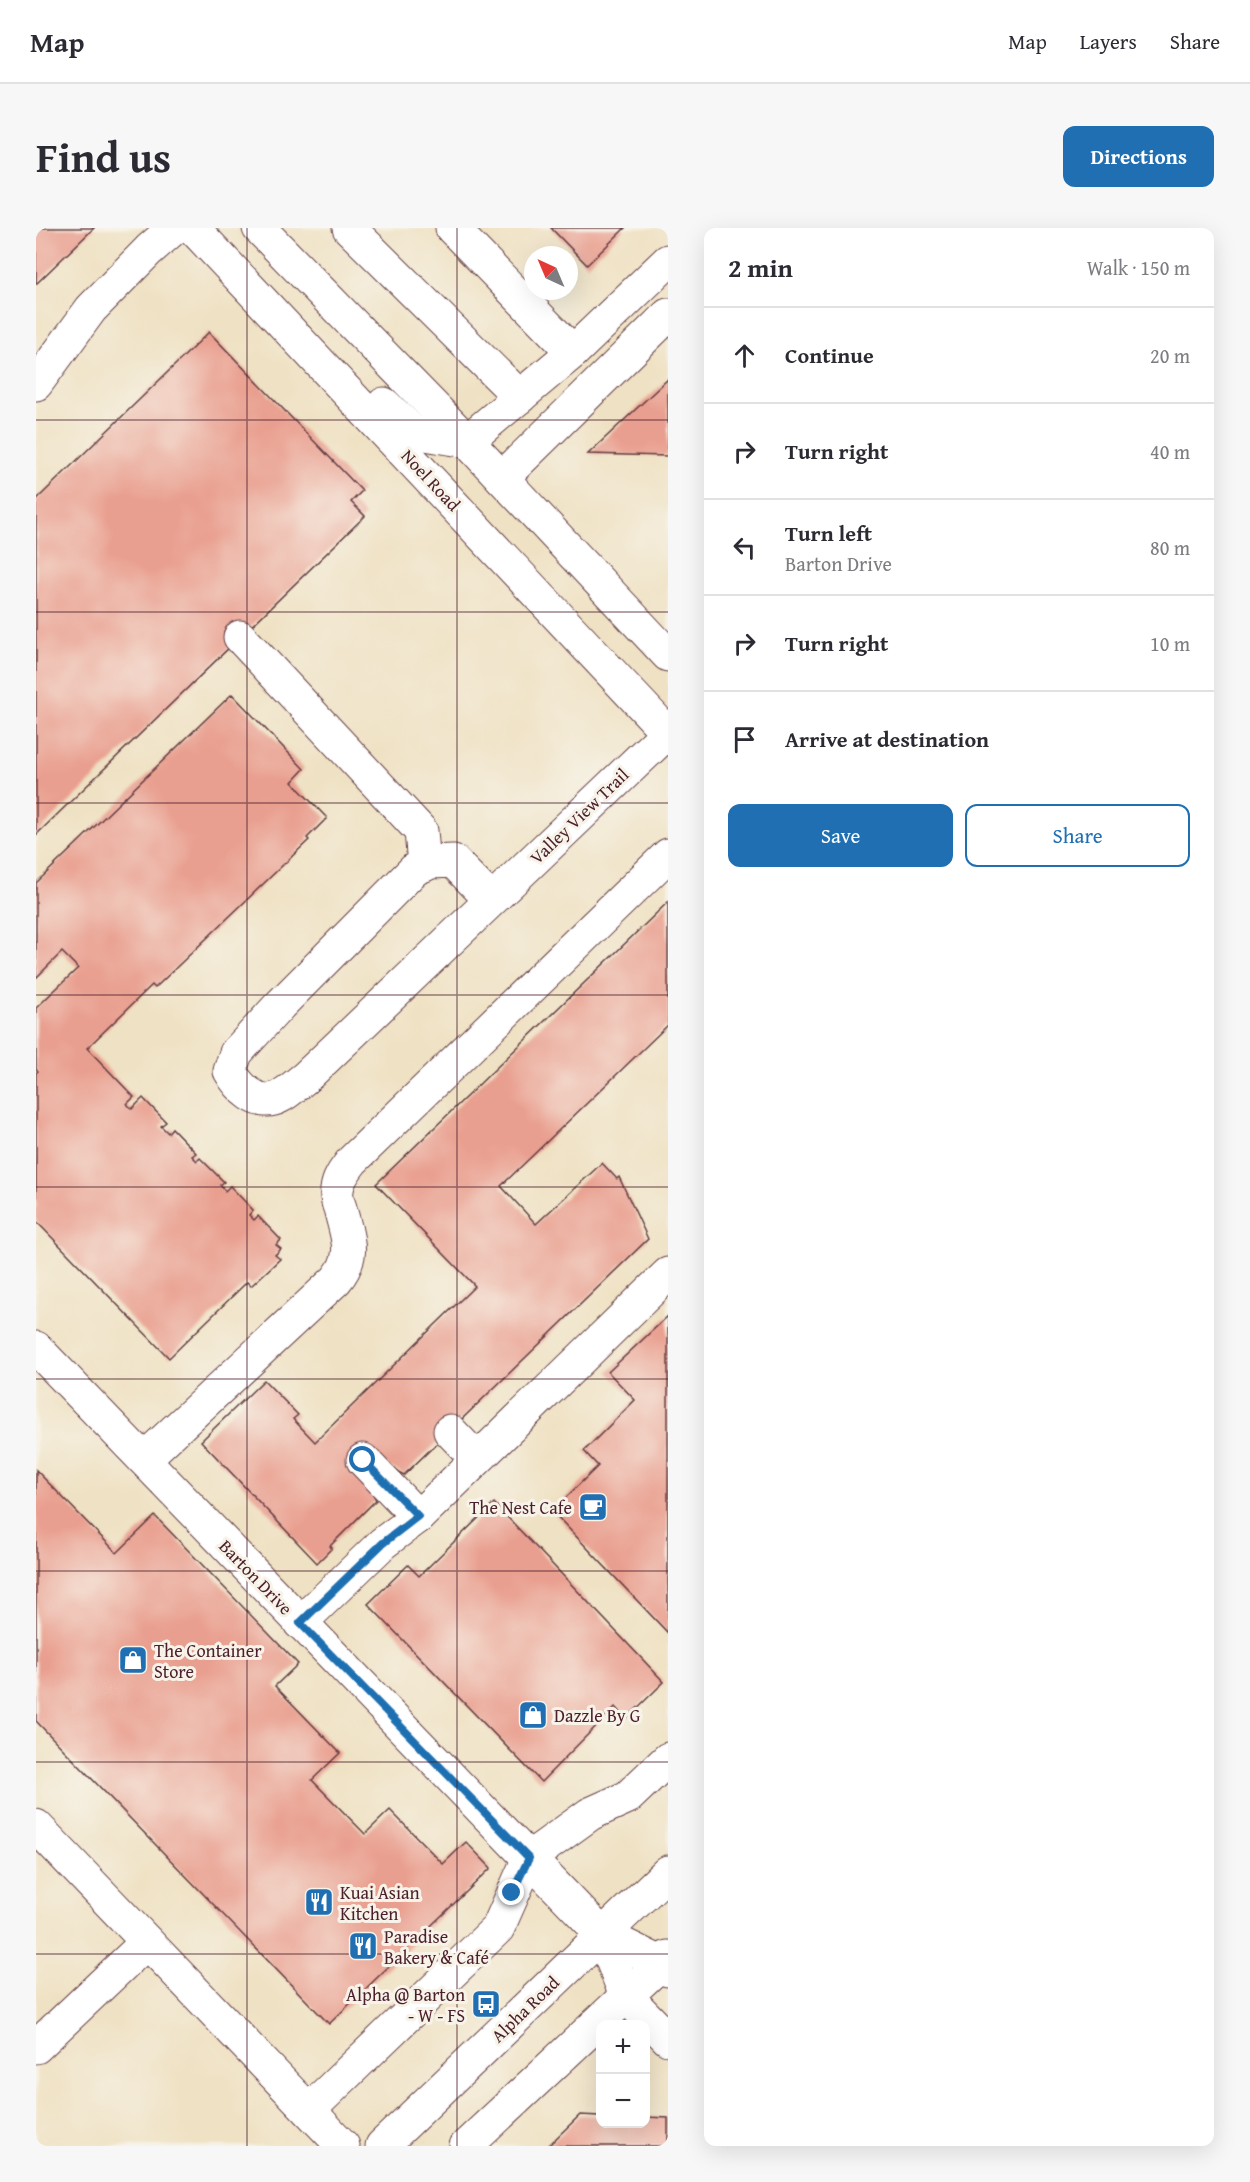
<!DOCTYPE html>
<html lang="en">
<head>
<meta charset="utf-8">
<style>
	body { margin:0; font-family:"Gentium Book Plus",serif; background:#f7f7f7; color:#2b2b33 }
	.controls { position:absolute; right:18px; bottom:18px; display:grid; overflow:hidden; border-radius:12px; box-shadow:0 6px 24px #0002 }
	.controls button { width:54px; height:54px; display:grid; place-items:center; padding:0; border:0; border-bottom:2px solid #e1e1e2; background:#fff; color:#2b2b33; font:30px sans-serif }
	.compass { position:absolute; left:488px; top:18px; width:54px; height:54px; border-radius:50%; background:#fff; box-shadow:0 6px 24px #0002; rotate:316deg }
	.stop { position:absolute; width:18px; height:18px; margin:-14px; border:4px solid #1f6fb2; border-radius:50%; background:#fff }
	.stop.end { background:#1f6fb2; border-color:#fff; box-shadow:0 2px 6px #0008 }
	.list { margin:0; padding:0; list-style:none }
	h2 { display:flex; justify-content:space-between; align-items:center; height:78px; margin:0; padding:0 24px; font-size:26px }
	h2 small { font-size:20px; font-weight:400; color:#7c7c81 }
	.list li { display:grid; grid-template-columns:39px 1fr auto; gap:18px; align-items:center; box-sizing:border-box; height:96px; padding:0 24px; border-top:2px solid #e1e1e2 }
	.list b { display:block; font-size:22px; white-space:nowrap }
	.list p { margin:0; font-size:20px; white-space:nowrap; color:#7c7c81 }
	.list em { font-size:20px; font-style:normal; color:#7c7c81 }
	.actions { display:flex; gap:12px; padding:18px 24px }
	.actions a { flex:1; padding:14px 0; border:2px solid #1f6fb2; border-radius:12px; text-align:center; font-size:21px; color:#1f6fb2 }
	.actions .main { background:#1f6fb2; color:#fff }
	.icon { flex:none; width:33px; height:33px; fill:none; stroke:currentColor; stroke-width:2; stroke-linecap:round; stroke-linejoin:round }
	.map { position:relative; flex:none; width:632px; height:1918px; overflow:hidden; border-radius:12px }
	header { display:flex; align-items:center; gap:36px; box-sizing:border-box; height:84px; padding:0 30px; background:#fff; border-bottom:2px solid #e1e1e2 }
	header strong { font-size:28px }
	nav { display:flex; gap:33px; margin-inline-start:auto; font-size:21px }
	.intro { display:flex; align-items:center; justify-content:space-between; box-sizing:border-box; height:144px; padding:0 36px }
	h1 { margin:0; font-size:42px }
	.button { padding:15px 27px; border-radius:12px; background:#1f6fb2; color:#fff; font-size:21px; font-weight:700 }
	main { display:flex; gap:36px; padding:0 36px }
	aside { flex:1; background:#fff; border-radius:12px; box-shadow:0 6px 24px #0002 }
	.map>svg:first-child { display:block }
	.building { fill:#e99f8f }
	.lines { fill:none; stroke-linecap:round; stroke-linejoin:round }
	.minor-casing { stroke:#633c42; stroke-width:35 }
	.minor { stroke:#fff; stroke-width:33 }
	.route { stroke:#1f6fb2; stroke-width:8 }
	.grid { fill:none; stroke:#4a1f2b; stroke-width:1.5; stroke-opacity:0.55 }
	.labels { text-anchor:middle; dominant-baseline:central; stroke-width:6; stroke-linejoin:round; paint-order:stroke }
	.street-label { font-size:18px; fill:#4a1f2b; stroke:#f7f3e8 }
	.poi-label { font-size:18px; fill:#4a1f2b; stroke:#f7f3e8; text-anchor:start }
</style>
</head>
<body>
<header>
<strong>Map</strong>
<nav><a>Map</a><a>Layers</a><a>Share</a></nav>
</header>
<div class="intro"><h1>Find us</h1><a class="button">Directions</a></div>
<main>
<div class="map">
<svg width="632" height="1918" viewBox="0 0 632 1918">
	<rect width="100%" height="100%" fill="#f7f3e8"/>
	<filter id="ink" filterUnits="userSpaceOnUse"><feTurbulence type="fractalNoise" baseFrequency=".0167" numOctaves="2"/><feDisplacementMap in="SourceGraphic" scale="12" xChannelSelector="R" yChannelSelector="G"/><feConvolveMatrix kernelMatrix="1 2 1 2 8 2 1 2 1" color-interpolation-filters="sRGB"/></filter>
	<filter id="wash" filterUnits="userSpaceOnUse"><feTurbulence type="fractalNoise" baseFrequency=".008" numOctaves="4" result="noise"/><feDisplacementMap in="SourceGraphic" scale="24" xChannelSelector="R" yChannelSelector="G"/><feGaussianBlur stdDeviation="1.35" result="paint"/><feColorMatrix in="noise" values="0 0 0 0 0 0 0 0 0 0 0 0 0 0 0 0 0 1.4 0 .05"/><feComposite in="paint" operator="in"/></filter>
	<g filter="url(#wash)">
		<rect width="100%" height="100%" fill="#efe1c3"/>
		<g id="blocks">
			<g class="building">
				<path d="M 0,0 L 58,0 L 0,56 Z"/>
				<path d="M 515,0 L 589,0 L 551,37 Z"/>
				<path d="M 173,104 L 326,263 L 315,274 L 329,288 L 0,607 L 0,272 Z"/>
				<path d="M 632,151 L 632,228 L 552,226 Z"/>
				<path d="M 196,466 L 268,541 L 256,554 L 291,590 L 271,610 L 273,612 L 119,760 L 116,757 L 51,820 L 98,869 L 91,876 L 96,881 L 107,870 L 130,894 L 125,898 L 132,905 L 136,900 L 160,925 L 156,928 L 161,933 L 164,930 L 188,954 L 184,957 L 189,963 L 194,958 L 217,982 L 213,987 L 218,992 L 222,988 L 245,1012 L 240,1017 L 245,1021 L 239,1027 L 244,1031 L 215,1058 L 211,1054 L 133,1130 L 0,993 L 0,845 L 2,843 L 0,841 L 0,780 L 42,740 L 26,724 L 0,750 L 0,655 Z"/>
				<path d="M 632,674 L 632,797 L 465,958 L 500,996 L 566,935 L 581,951 L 583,949 L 612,1011 L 368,1247 L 347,1236 L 330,1252 L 340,1272 L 294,1318 L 296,1320 L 281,1335 L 165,1213 L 228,1152 L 262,1187 L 257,1191 L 279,1214 L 439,1058 L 340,956 Z"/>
				<path d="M 632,1088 L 632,1405 L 516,1283 L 562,1238 L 548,1223 L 599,1172 L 572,1144 Z"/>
				<path d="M 0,1242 L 81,1325 L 119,1288 L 262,1436 L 239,1458 L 304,1525 L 276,1552 L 329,1606 L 354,1582 L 407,1636 L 430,1614 L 455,1640 L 293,1796 L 0,1493 Z"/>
				<path d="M 458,1275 L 628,1454 L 590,1491 L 579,1479 L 505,1554 L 332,1376 L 372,1337 L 383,1348 Z"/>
				<path d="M 544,1887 L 564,1888 L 564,1896 L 610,1896 L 610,1889 L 632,1890 L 632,1918 L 512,1918 Z"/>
			</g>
		</g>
	</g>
	<g filter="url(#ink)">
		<use href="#blocks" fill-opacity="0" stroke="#633c42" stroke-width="1.5"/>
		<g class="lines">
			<g class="minor-casing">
				<g id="minor">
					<path d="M 157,0 L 632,505"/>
					<path d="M 223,0 L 431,213 L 632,427"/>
					<path d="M 313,0 L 484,169"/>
					<path d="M 416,0 L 537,124"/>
					<path d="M 0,156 L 55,81 L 113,22 L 138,0"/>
					<path d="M 348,176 L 377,204 L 431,213"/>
					<path d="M 431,213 L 537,124 L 632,33"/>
					<path d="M 466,250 L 632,87"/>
					<path d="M 204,409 L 385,603 L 388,637"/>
					<path d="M 455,672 L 417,633 L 395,634 L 379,641 L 244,777 L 200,825 L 194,843 C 203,859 222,880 243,869 C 253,864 262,855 270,849 L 632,504"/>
					<path d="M 0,1120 L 566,1706 L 625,1735 L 632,1742"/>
					<path d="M 414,1203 L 441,1231"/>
					<path d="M 108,1231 L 300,1052 C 321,1027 311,1009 304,980 C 302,975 300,968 301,962 C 302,950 310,941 316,933 L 632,627"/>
					<path d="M 327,1232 L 382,1289"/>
					<path d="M 264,1395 L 347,1315 L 382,1289 L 632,1046"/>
					<path d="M 0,1598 L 307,1918"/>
					<path d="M 566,1706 L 590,1768 L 632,1811"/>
					<path d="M 0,1819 L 111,1714"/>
					<path d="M 273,1882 L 462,1700 L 493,1630 L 554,1586 L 592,1569 L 632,1531"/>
					<path d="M 346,1918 L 632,1644"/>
					<path d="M 430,1918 L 632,1729"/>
				</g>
			</g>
			<use href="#minor" class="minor"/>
		</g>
	</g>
	<g class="lines" filter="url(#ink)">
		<path class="route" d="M 327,1232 L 382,1288 L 347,1315 L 264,1395 L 493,1630 L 476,1665"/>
	</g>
	<path class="grid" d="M 211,0 L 211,1918M 421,0 L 421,1918M 0,192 L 632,192M 0,384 L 632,384M 0,575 L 632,575M 0,767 L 632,767M 0,959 L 632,959M 0,1151 L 632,1151M 0,1343 L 632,1343M 0,1534 L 632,1534M 0,1726 L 632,1726"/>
	<defs>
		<g id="cafe-square" transform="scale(1.5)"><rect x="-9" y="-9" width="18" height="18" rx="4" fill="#1f6fb2" stroke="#f7f3e8"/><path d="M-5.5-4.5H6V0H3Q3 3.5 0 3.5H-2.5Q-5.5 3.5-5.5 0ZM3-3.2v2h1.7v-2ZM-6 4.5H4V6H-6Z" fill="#fff"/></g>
		<g id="shop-square" transform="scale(1.5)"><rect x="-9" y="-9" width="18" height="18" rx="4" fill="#1f6fb2" stroke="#f7f3e8"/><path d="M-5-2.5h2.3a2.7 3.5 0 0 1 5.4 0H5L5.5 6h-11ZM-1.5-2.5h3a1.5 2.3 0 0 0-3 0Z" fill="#fff"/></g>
		<g id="restaurant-square" transform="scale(1.5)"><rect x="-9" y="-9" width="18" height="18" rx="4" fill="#1f6fb2" stroke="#f7f3e8"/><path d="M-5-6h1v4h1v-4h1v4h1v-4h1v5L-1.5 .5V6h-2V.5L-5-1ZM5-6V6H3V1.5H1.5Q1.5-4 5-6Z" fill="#fff"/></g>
		<g id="bus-square" transform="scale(1.5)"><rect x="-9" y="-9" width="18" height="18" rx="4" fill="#1f6fb2" stroke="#f7f3e8"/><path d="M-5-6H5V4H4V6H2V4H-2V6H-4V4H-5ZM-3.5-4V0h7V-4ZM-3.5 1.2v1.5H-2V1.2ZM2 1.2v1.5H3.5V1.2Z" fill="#fff"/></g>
	</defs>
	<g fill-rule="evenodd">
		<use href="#cafe-square" x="557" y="1279"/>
		<use href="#shop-square" x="97" y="1432"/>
		<use href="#shop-square" x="497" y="1487"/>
		<use href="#restaurant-square" x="283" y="1674"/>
		<use href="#restaurant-square" x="327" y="1718"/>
		<use href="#bus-square" x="450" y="1776"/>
	</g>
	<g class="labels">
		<g class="street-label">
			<text transform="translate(395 252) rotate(47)">Noel Road</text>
			<text transform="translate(543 588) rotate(-44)">Valley View Trail</text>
			<text transform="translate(220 1349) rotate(46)">Barton Drive</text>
			<text transform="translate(489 1781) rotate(-44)">Alpha Road</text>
		</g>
		<g class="poi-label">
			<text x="536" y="1279" text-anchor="end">The Nest Cafe</text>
			<text x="118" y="1422">The Container<tspan x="118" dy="21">Store</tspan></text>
			<text x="518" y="1487">Dazzle By G</text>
			<text x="304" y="1664">Kuai Asian<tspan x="304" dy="21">Kitchen</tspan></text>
			<text x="348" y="1708">Paradise<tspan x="348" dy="21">Bakery &amp; Café</tspan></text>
			<text x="429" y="1766" text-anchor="end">Alpha @ Barton<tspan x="429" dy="21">- W - FS</tspan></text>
		</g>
	</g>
</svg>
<div class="controls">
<button>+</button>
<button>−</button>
</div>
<svg class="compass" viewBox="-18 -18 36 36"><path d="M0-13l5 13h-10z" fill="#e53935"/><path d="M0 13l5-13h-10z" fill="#7c7c81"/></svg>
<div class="stop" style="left:327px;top:1232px"></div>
<div class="stop end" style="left:476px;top:1665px"></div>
</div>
<aside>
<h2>2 min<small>Walk · 150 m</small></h2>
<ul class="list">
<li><svg class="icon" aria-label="ahead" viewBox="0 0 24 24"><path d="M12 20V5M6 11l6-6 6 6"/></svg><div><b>Continue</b></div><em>20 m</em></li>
<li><svg class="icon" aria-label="right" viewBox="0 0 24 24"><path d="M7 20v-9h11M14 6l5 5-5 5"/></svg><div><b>Turn right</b></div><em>40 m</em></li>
<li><svg class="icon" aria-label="left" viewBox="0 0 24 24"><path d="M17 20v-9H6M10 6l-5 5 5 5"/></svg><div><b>Turn left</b><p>Barton Drive</p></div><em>80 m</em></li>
<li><svg class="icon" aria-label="right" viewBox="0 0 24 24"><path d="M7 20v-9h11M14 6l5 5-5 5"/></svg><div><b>Turn right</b></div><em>10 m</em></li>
<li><svg class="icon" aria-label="arrive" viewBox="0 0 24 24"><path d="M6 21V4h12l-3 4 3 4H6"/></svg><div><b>Arrive at destination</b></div></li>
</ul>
<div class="actions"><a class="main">Save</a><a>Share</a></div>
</aside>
</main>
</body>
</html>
